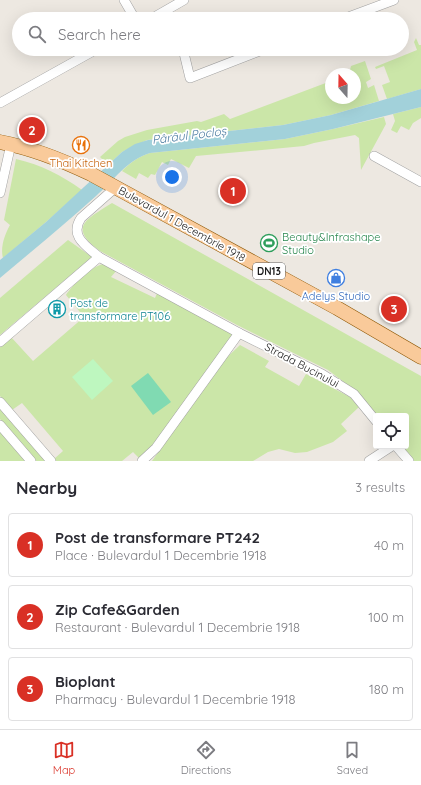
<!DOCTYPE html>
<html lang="en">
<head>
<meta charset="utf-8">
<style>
	body { margin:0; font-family:Quicksand,sans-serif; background:#f7f7f7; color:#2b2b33 }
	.controls { position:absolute; right:12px; bottom:12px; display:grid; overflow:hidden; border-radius:4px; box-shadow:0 4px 16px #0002 }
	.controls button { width:36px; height:36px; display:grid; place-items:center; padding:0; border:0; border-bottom:1px solid #e1e1e2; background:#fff; color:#2b2b33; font:20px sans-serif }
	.compass { position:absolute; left:325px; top:68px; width:36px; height:36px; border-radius:50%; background:#fff; box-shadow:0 4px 16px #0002; rotate:340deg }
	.you { position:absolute; left:172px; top:177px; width:14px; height:14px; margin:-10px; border:3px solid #fff; border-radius:50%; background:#1a73e8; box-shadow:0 0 0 6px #1a73e833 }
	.badge { display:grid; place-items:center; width:26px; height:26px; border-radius:50%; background:#d93025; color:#fff; font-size:13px; font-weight:700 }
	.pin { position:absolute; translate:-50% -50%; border:2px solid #fff; box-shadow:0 1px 4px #0006 }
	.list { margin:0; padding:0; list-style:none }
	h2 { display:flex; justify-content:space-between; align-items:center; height:52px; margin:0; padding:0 16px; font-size:17px }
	h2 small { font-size:13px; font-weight:400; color:#7c7c81 }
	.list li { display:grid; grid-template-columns:26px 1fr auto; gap:12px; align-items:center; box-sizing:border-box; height:64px; margin:0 8px 8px; padding:0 8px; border:1px solid #e1e1e2; border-radius:4px }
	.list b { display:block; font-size:15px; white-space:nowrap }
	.list p { margin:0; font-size:13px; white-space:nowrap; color:#7c7c81 }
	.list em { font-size:13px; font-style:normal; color:#7c7c81 }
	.icon { flex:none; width:22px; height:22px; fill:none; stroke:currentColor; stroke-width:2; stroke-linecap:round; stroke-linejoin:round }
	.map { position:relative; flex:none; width:421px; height:461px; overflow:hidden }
	.search { position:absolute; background:#fff; box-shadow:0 4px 16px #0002; left:12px; right:12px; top:12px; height:44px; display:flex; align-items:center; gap:10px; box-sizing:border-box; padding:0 14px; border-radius:22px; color:#7c7c81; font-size:15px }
	.sheet { height:268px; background:#fff }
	nav { display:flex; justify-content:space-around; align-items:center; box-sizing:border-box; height:56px; border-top:1px solid #e1e1e2; background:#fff; font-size:11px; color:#7c7c81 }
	nav a { display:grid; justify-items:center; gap:2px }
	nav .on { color:#d93025 }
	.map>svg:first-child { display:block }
	.grass { fill:#cbe6a8 }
	.park { fill:#bef7bf }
	.pitch { fill:#80dab2 }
	.water { fill:#a2d1da }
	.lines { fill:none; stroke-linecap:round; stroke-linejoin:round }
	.street-casing { stroke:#a2a2a2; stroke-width:10 }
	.primary-casing { stroke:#8e5704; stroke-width:15 }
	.street { stroke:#fff; stroke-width:9 }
	.primary { stroke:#f9ca9a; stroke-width:14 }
	.labels { text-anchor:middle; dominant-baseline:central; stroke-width:3.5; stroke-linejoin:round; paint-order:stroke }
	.shield { fill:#fff; stroke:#5f5f5f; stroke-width:1 }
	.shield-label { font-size:10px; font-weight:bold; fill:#1b1b1b }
	.food-label { font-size:11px; fill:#c56008; stroke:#fff }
	.street-label { font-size:11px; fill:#1b1b1b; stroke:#fff }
	.leisure-label { font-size:11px; fill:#27864d; stroke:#fff; text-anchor:start }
	.shop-label { font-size:11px; fill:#366cbe; stroke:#fff }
	.culture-label { font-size:11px; fill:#0d838f; stroke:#fff; text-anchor:start }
	.water-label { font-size:12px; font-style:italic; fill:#497aa0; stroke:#fff }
</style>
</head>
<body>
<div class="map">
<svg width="421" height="461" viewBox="0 0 421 461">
	<rect width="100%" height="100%" fill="#ede8e1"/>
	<g class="grass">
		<path d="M 416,38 L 419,45 L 421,45 L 421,89 L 387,99 L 382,85 L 390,82 L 384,66 L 376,69 L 375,67 L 417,50 L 414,42 Z"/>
		<path d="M 365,61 L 371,79 L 366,82 L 368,88 L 374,85 L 379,101 L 331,115 L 283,125 L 147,140 L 122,152 L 108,165 L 100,157 L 118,141 L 125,137 L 147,130 L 197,121 L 201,122 L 224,114 L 230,119 L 331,81 L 331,98 L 355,98 L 355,74 L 349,74 L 351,66 Z"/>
		<path d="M 421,107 L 421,118 L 413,123 L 409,130 L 401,126 L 397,133 L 391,130 L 395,121 L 393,114 Z"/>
		<path d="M 384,117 L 386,124 L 361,170 L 359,138 L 355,135 L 314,143 L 304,146 L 196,156 L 189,168 L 171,159 L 168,165 L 162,162 L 155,175 L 151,174 L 148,178 L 139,173 L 136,179 L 122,171 C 131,162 138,157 150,153 L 285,139 L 333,129 Z"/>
		<path d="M 16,159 C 42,165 61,175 82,190 L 46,222 L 3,258 C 0,247 5,234 10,225 L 4,220 Z"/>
		<path d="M 112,203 L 421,376 L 421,461 L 413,461 L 400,446 L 406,446 L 406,416 L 376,416 L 353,389 L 328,370 L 237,325 L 100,251 C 67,227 87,219 112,203 Z"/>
		<path d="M 68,240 L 92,257 L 0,335 L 0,298 Z"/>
		<path d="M 103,264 L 117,270 L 111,277 L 155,298 L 158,291 L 233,335 L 154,446 L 140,459 L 133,452 L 122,461 L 56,461 L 54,459 L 63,451 L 22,403 L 12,410 L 0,396 L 0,347 L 11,337 L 33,361 L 84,317 L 66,295 C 73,284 91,267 103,264 Z"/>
		<path d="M 240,345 L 269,361 L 265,367 L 299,386 L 306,374 L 350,397 L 359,407 L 341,424 L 347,431 L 333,442 L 307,452 L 295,453 L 279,449 L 268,452 L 253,461 L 152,461 L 221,363 Z"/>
		<path d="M 0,406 L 47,461 L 36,461 L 0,419 Z"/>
		<path d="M 0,431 L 26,461 L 0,461 Z"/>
	</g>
	<path class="park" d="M 93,359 L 113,381 L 92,400 L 72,377 Z"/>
	<path class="pitch" d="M 148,373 L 171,402 L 153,415 L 131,386 Z"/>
	<path class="water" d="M 421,89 L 421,107 L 333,129 L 285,139 L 150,153 C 127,160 113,181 96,196 C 65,224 32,251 0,278 L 0,260 L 46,222 L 122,152 L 135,144 L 148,140 L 283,125 L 331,115 Z"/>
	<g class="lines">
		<g class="street-casing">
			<g id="street">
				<path d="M 124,0 L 135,19"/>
				<path d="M 151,19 L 184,0"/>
				<path d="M 343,19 L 394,0"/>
				<path d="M 183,49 L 190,78 L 265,49"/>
				<path d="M 0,103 L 97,49"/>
				<path d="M 374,156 L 421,182"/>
				<path d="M 115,188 L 81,218 C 69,236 86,246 99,257 L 239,333 L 322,374 L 354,394 L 376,421"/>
				<path d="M 0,193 L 11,144"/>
				<path d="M 0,342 L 99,257"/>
				<path d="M 0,402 L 51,461"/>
				<path d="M 0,425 L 31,461"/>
				<path d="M 396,446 L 409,461"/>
				<path d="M 142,461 L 156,448 L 239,333"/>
				<path d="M 369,461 L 392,446"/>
			</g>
		</g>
		<g class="primary-casing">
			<path id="primary" d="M 0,142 C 32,148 62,160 91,174 L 337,308 L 421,357"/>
		</g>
		<use href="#street" class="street"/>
		<use href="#primary" class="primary"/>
	</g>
	<defs>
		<g id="restaurant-ring" transform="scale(0.9)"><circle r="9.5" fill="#fff" stroke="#e8710a" stroke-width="1.5"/><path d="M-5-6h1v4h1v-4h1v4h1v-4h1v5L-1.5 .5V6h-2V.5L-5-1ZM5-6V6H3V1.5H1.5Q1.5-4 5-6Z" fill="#e8710a"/></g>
		<g id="stadium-ring" transform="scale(0.9)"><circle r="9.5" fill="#fff" stroke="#2e9e5b" stroke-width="1.5"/><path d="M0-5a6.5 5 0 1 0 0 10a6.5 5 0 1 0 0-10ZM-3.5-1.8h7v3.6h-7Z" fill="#2e9e5b"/></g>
		<g id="shop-ring" transform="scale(0.9)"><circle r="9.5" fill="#fff" stroke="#3f7fe0" stroke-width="1.5"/><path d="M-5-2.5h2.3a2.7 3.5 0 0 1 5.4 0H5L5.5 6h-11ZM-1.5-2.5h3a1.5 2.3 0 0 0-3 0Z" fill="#3f7fe0"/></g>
		<g id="building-ring" transform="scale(0.9)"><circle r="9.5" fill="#fff" stroke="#0f9aa8" stroke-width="1.5"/><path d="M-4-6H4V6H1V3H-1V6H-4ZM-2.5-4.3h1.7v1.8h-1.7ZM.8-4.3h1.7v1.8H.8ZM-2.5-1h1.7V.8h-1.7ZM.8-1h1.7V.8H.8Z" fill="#0f9aa8"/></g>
	</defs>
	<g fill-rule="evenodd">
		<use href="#restaurant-ring" x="81" y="145"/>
		<use href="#stadium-ring" x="269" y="243"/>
		<use href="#shop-ring" x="336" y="278"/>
		<use href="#building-ring" x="57" y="309"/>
	</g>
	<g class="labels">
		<rect class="shield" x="253" y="263" width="32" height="16" rx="3"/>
		<g class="shield-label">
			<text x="269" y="271">DN13</text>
		</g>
		<g class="food-label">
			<text x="81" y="163">Thai Kitchen</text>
		</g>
		<g class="street-label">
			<text transform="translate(182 224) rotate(29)">Bulevardul 1 Decembrie 1918</text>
			<text transform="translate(302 365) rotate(28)">Strada Bucinului</text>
		</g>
		<g class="leisure-label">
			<text x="282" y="237">Beauty&amp;Infrashape<tspan x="282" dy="13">Studio</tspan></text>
		</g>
		<g class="shop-label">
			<text x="336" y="296">Adelys Studio</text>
		</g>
		<g class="culture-label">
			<text x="70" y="303">Post de<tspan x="70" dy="13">transformare PT106</tspan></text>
		</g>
		<g class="water-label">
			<text transform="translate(189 135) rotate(-7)">Pârâul Pocloș</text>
		</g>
	</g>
</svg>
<div class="controls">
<button><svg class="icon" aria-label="locate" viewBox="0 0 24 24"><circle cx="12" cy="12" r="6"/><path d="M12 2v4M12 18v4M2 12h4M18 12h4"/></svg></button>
</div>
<svg class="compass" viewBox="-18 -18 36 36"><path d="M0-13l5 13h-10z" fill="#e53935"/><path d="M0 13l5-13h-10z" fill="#7c7c81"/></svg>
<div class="you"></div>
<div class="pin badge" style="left:233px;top:191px">1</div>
<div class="pin badge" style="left:32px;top:130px">2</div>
<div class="pin badge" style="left:394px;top:309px">3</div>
<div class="search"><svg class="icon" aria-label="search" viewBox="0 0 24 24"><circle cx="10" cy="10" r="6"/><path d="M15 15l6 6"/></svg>Search here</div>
</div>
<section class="sheet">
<h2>Nearby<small>3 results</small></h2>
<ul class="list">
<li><span class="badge">1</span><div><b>Post de transformare PT242</b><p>Place · Bulevardul 1 Decembrie 1918</p></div><em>40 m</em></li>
<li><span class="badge">2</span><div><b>Zip Cafe&amp;Garden</b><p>Restaurant · Bulevardul 1 Decembrie 1918</p></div><em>100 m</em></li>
<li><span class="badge">3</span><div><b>Bioplant</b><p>Pharmacy · Bulevardul 1 Decembrie 1918</p></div><em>180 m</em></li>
</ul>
</section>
<nav>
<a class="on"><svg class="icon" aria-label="map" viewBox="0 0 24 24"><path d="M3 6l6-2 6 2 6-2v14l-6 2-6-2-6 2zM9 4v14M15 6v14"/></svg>Map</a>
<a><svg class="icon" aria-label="directions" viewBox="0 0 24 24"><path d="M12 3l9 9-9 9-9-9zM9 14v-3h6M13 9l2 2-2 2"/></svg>Directions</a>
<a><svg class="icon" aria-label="saved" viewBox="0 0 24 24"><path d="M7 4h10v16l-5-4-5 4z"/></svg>Saved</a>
</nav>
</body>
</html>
